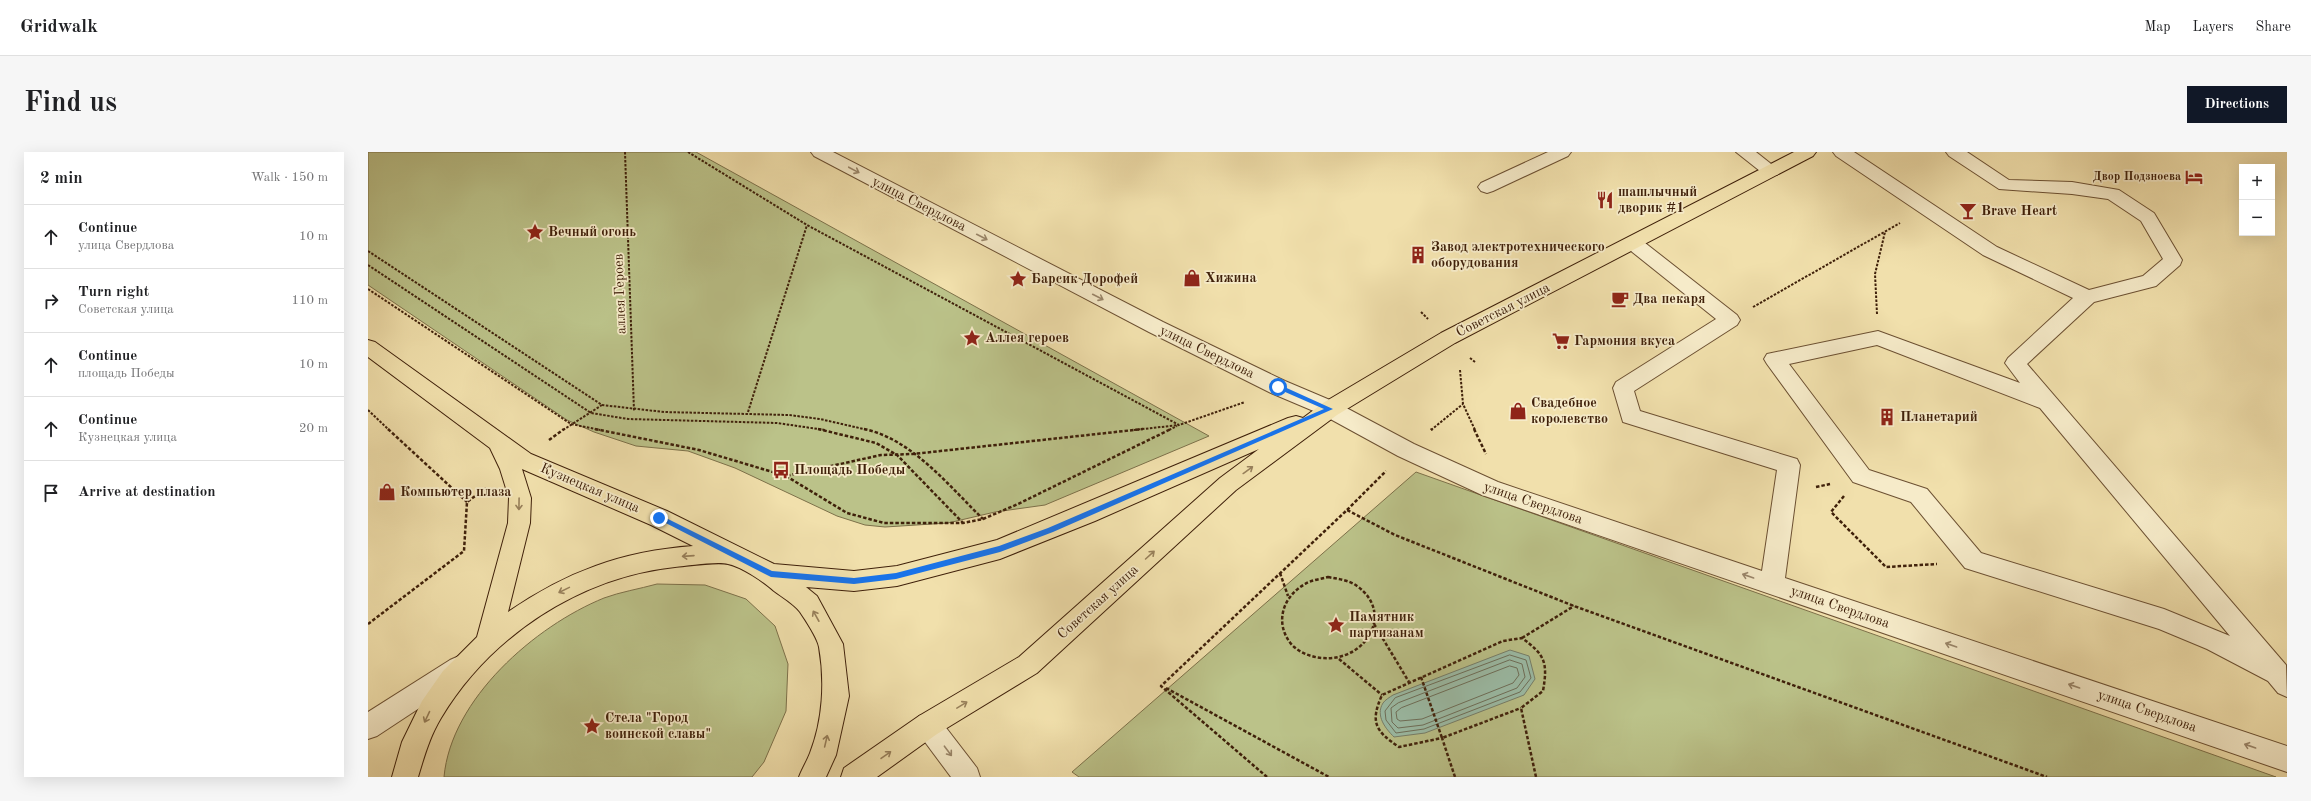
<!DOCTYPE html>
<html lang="en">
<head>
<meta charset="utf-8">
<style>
	body { margin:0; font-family:"Old Standard TT",serif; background:#f6f6f6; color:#202124 }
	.controls { position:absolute; right:12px; top:12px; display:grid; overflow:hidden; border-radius:0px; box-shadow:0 4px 16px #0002 }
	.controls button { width:36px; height:36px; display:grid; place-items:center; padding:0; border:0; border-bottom:1px solid #e0e0e0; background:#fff; color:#202124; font:20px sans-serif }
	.stop { position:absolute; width:12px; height:12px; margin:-9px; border:3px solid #1a73e8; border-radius:50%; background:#fff }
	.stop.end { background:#1a73e8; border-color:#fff; box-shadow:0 1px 4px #0008 }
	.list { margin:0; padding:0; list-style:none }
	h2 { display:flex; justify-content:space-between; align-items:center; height:52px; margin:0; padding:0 16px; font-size:17px }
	h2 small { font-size:13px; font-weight:400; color:#757577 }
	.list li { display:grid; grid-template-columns:26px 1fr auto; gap:12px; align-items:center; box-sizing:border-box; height:64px; padding:0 16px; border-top:1px solid #e0e0e0 }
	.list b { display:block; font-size:15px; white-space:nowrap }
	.list p { margin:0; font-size:13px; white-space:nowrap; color:#757577 }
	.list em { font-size:13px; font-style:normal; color:#757577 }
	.icon { flex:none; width:22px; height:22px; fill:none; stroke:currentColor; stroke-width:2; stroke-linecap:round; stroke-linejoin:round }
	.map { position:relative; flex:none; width:1919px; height:625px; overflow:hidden; border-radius:0px }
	header { display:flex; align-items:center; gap:24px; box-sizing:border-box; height:56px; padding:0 20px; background:#fff; border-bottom:1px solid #e0e0e0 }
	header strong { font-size:19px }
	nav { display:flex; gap:22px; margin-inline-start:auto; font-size:14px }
	.intro { display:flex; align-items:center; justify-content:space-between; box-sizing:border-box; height:96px; padding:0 24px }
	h1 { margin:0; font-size:28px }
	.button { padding:10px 18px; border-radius:0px; background:#111827; color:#fff; font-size:14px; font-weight:700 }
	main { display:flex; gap:24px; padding:0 24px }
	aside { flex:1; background:#fff; border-radius:0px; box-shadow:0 4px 16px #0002 }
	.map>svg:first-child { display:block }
	.green { fill:#bbc289; stroke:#7d714a }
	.water { fill:#9bbda8; stroke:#767e69 }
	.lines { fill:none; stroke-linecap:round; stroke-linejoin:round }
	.shore { stroke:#6d6e59; stroke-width:1 }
	.minor-casing { stroke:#6c5032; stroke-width:2 }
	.major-casing { stroke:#3f200a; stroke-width:2 }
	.path-far1 { stroke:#3f200a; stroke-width:2; stroke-dasharray:2.5 1.5; stroke-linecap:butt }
	.path { stroke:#3f200a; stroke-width:2.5; stroke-dasharray:3.5 2; stroke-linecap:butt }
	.minor { fill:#f6ebc9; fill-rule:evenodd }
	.major { fill:#f1e0ac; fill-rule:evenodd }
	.oneway { stroke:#9a866a }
	.oneway2 { stroke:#98805b }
	.route { fill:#1a73e8 }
	.labels { text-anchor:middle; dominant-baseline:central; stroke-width:3.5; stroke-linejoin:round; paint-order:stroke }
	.far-poi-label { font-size:12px; font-weight:bold; fill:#3f200a; stroke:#f6ebc9; text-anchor:end }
	.poi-label { font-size:14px; font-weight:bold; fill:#3f200a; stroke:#f6ebc9; text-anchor:start }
	.street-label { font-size:14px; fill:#3f200a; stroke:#f6ebc9 }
</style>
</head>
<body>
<header>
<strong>Gridwalk</strong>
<nav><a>Map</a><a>Layers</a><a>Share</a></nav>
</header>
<div class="intro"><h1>Find us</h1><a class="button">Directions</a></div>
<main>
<aside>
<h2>2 min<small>Walk · 150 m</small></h2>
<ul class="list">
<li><svg class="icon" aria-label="ahead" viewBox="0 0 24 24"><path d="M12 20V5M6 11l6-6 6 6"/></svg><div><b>Continue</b><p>улица Свердлова</p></div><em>10 m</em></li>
<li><svg class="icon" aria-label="right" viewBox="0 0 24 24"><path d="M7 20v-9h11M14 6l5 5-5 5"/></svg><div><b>Turn right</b><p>Советская улица</p></div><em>110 m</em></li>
<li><svg class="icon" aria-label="ahead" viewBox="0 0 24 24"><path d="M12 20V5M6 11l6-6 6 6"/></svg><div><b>Continue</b><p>площадь Победы</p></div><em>10 m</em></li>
<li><svg class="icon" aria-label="ahead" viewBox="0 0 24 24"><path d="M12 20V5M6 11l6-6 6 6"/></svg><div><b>Continue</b><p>Кузнецкая улица</p></div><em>20 m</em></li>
<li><svg class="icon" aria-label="arrive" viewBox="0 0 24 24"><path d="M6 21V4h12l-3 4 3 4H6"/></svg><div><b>Arrive at destination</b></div></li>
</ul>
</aside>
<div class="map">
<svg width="1919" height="625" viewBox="0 0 1919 625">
	<rect width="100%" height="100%" fill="#f1e0ac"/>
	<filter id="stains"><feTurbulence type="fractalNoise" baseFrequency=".005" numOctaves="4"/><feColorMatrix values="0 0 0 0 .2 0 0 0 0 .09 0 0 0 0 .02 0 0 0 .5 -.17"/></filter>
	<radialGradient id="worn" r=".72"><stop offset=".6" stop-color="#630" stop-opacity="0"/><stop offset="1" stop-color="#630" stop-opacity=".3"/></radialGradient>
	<g class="green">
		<path d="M 0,0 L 328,0 L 841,284 L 677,353 L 627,360 L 580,371 L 517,375 L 497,373 L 469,364 L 367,316 L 320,299 L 268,294 L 226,280 L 199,268 L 0,133 Z"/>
		<path d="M 1048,320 L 1908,625 L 711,625 L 704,620 Z"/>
		<path d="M 289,432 L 337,433 L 378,447 L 407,474 L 420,512 L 418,559 L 396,610 L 384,625 L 76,625 C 83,547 167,474 236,446 C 252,440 271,437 289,432 Z"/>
	</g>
	<path class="water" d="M 1142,498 L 1161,504 L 1167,527 L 1156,543 L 1057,581 L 1026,585 C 1018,577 1007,564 1015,551 C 1017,548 1022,545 1025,543 Z"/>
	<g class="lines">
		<g class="shore">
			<path d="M 1142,503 L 1158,508 L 1163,526 L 1152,540 L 1056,577 L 1028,581 L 1018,568 L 1017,559 L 1027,546 Z"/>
			<path d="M 1142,508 L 1154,512 L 1157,525 L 1149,536 L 1055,573 L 1030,576 L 1024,570 L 1023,556 L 1030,551 Z"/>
			<path d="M 1142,514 L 1149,516 L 1151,523 L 1145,531 L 1054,567 L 1032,569 L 1029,567 L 1028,560 L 1033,556 Z"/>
		</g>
		<g class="minor-casing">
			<g id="minor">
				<path d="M 443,0 L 465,0 L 795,170 L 917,229 L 969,251 L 1046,292 L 1130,330 L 1394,419 L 1409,318 L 1255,270 L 1245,236 L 1248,230 L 1348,167 L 1258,95 L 1256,91 L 1258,87 L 1265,85 L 1272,87 L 1369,163 L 1372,168 L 1369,173 L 1266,239 L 1272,259 L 1429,307 L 1432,313 L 1417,426 L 1919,594 L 1919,620 L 1114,343 L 1030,304 L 955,263 L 903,241 L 781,180 L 446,4 Z"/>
				<path d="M 1180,0 L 1203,0 L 1200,4 L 1125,39 L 1119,41 L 1113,39 L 1110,35 L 1113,31 Z"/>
				<path d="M 1368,0 L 1388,0 L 1412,19 L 1409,23 L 1397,23 Z"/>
				<path d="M 1465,0 L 1486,0 L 1629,95 L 1721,138 L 1775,124 L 1795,107 L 1773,69 L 1740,47 L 1704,42 L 1631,37 L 1581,4 L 1578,0 L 1599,0 L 1641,28 L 1704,30 L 1751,38 L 1786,61 L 1814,108 L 1812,113 L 1788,134 L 1726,150 L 1659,212 L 1918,513 L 1919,545 L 1910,541 L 1900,529 L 1839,497 L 1791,477 L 1597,416 L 1543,350 L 1485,330 L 1399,212 L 1396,207 L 1399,202 L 1510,179 L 1652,231 L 1637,211 L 1640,206 L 1705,146 L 1615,103 L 1468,4 ZM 1509,193 L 1672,256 L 1862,484 L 1796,457 L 1613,401 L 1559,337 L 1501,318 L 1421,212 Z"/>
				<path d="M 91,504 L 100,508 L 104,516 L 100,524 L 9,584 L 0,587 L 0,560 L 82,508 Z"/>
				<path d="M 560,561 L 569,564 L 609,616 L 612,625 L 583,625 L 551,582 L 547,573 L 551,564 Z"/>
			</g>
		</g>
		<g class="major-casing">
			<path id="major" d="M 1426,0 L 1448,0 L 1445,4 L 1087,191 L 969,263 L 868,338 L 669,521 L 569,582 L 509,625 L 473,625 L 476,616 L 551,564 L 651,505 L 852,326 L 891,297 L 727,369 L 632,407 L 529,434 L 486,439 L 438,435 L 449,444 L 475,492 L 481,544 L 468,603 L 458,625 L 431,625 C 434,617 439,609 442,601 C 455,568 457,529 451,495 C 449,485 438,469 432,460 C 426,452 414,445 406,439 C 396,430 374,415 360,412 C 349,409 319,414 307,415 C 212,425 122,484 73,566 C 62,584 56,605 50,625 L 24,625 L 34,590 L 54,549 L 75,519 L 109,485 L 140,371 L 141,346 L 132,317 L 122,296 L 0,205 L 0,188 L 7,190 L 163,302 L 299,359 L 406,412 L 486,419 L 529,414 L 629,388 L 920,266 L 928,264 L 935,266 L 955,251 L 1073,181 ZM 154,317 L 283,373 L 325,394 C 254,399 198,420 140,460 L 162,371 L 163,346 Z"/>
		</g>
		<g class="path-far1">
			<path d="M 257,0 L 266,259"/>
			<path d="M 320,0 L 439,73 L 811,273 L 877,250"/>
			<path d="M 0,99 L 234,253 L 296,260 L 421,263 L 452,267 L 500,278"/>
			<path d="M 0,113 L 223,261 L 260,267 L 409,271 L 457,278"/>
			<path d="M 0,137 L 203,272 L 232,278"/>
			<path d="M 1385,155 L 1532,71"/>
			<path d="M 1053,160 L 1060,167"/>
			<path d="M 1509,162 L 1507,122 L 1517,80"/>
			<path d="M 1102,206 L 1107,210"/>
			<path d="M 1092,218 L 1095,252 L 1107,278"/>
			<path d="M 0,258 L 21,278"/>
			<path d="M 380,260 L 439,73"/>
			<path d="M 195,278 L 234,253"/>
			<path d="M 766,278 L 811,273"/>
			<path d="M 801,278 L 809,274"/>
			<path d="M 1063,278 L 1095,252"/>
		</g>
		<g class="path">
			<path d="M 20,277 L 99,350"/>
			<path d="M 227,277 L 331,298 L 418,324 L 513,303 L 545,302 L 775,277"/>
			<path d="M 450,277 L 508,291 L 529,303 L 595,371"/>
			<path d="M 496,277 C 544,287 581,334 615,367"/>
			<path d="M 1106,277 L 1118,302"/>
			<path d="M 1063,278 L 1064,277"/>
			<path d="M 181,288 L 196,277"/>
			<path d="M 418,324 L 479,361 L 516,371 L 595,371 L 615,367 L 650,352 L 803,277"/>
			<path d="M 1448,335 L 1462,332"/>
			<path d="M 1476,344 L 1463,360 L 1518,415 L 1569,412"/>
			<path d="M 979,358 L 1018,319"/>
			<path d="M 912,421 L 920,444"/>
			<path d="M 960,425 C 970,427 981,428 989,434 C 1027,461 998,510 954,506 C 943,505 932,501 924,493 C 906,472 914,445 937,432 C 943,428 953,427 960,425 Z"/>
			<path d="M 0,472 L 96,399 L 99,350 L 118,336"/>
			<path d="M 1006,472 L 1041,530"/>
			<path d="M 1154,486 L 1206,454"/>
			<path d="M 971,507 L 1014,543"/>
			<path d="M 1053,525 L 1074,586 L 1153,556"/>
			<path d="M 798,536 L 961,625"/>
			<path d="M 899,625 L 793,534 L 979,358 L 1027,383 L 1206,454 L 1679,625"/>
			<path d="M 1087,625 L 1074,586 L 1031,595 C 1007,579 1002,570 1014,543 L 1135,489 L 1154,486 C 1177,503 1180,510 1175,539 L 1153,556 L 1168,625"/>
		</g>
		<use href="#minor" class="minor"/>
		<use href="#major" class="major"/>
	</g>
	<defs><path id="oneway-shaft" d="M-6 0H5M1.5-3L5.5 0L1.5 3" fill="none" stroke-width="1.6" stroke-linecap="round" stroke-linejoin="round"/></defs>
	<g class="oneway">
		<use href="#oneway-shaft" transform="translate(486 18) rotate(28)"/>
		<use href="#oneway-shaft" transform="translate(614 85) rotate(27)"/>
		<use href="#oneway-shaft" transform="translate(730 145) rotate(27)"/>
		<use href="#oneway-shaft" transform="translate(1380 424) rotate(-161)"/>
		<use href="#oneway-shaft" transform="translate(1583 493) rotate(-161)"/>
		<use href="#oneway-shaft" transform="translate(1706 534) rotate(-161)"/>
		<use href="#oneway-shaft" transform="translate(1882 594) rotate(-161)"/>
		<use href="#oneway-shaft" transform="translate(580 599) rotate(53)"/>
	</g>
	<g class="oneway2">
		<use href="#oneway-shaft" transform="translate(880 318) rotate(-36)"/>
		<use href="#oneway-shaft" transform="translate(151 352) rotate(91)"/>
		<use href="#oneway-shaft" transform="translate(782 403) rotate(-42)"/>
		<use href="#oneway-shaft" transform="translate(320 404) rotate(176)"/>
		<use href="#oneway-shaft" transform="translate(196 438) rotate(154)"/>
		<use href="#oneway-shaft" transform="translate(448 464) rotate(-119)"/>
		<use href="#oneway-shaft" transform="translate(594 553) rotate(-31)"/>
		<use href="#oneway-shaft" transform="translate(59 565) rotate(115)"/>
		<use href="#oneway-shaft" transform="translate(458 589) rotate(-77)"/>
		<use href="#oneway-shaft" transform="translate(518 603) rotate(-35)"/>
	</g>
	<path class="route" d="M 908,233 L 912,233 L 965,257 L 685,380 L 632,400 L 528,427 L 486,432 L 403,425 L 288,366 L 294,364 L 404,419 L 486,426 L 528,421 L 631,394 L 680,376 L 956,257 L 908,236 Z"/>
	<defs>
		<g id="hotel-bare" transform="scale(1.38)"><path d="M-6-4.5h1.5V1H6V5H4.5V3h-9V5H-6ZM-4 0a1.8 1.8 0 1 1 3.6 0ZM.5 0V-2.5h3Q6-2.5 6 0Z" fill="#8f2418" stroke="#f6ebc9" stroke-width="2.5" paint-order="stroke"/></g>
		<g id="restaurant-bare" transform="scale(1.38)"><path d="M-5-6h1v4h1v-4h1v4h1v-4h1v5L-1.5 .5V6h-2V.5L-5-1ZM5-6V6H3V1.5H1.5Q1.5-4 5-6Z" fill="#8f2418" stroke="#f6ebc9" stroke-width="2.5" paint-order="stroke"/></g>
		<g id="bar-bare" transform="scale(1.38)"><path d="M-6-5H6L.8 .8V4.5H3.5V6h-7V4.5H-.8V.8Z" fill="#8f2418" stroke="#f6ebc9" stroke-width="2.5" paint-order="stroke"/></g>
		<g id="sight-bare" transform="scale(1.38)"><path d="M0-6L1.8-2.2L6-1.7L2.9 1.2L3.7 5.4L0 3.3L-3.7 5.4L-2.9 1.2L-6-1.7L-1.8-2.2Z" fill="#8f2418" stroke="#f6ebc9" stroke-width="2.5" paint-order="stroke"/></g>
		<g id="building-bare" transform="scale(1.38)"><path d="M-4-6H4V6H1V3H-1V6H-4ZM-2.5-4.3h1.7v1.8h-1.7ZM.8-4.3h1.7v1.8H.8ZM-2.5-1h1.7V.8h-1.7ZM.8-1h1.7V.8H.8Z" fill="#8f2418" stroke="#f6ebc9" stroke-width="2.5" paint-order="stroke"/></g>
		<g id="shop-bare" transform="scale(1.38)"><path d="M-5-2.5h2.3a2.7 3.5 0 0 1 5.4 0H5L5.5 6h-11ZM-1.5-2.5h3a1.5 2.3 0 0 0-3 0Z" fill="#8f2418" stroke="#f6ebc9" stroke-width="2.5" paint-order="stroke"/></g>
		<g id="cafe-bare" transform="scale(1.38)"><path d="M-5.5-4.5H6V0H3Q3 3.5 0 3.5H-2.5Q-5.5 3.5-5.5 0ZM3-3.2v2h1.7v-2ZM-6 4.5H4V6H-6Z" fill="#8f2418" stroke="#f6ebc9" stroke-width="2.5" paint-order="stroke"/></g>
		<g id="supermarket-bare" transform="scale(1.38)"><path d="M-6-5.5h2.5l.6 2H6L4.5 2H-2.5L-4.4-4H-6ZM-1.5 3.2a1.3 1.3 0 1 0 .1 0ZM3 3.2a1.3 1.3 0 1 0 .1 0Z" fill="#8f2418" stroke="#f6ebc9" stroke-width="2.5" paint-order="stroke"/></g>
		<g id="bus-bare" transform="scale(1.38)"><path d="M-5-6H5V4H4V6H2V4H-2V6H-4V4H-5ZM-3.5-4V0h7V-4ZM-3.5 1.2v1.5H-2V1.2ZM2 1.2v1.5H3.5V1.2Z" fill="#8f2418" stroke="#f6ebc9" stroke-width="2.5" paint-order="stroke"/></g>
	</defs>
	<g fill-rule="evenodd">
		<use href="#hotel-bare" x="1826" y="25"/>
		<use href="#restaurant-bare" x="1237" y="48"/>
		<use href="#bar-bare" x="1600" y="59"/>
		<use href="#sight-bare" x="167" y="80"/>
		<use href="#building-bare" x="1050" y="103"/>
		<use href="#shop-bare" x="824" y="126"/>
		<use href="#sight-bare" x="650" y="127"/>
		<use href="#cafe-bare" x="1252" y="147"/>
		<use href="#sight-bare" x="604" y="186"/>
		<use href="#supermarket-bare" x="1193" y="189"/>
		<use href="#shop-bare" x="1150" y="259"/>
		<use href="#building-bare" x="1519" y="265"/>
		<use href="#bus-bare" x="413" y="318"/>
		<use href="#shop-bare" x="19" y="340"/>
		<use href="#sight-bare" x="968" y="473"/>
		<use href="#sight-bare" x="224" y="574"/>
	</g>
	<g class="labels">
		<g class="far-poi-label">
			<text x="1813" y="25">Двор Подзноева</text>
		</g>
		<g class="poi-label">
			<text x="1250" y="40">шашлычный<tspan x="1250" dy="16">дворик #1</tspan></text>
			<text x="1613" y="59">Brave Heart</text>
			<text x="180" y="80">Вечный огонь</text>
			<text x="1063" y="95">Завод электротехнического<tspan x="1063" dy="16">оборудования</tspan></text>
			<text x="837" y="126">Хижина</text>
			<text x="663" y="127">Барсик Дорофей</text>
			<text x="1265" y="147">Два пекаря</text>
			<text x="617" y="186">Аллея героев</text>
			<text x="1206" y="189">Гармония вкуса</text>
			<text x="1163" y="251">Свадебное<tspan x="1163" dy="16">королевство</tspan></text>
			<text x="1532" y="265">Планетарий</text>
			<text x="426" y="318">Площадь Победы</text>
			<text x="32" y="340">Компьютер плаза</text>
			<text x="981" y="465">Памятник<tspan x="981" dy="16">партизанам</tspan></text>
			<text x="237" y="566">Стела "Город<tspan x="237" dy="16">воинской славы"</tspan></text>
		</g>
		<g class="street-label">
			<text transform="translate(551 52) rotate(27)">улица Свердлова</text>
			<text transform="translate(252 142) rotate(-92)">аллея Героев</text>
			<text transform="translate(1135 158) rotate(-27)">Советская улица</text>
			<text transform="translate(839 200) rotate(26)">улица Свердлова</text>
			<text transform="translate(222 336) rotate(23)">Кузнецкая улица</text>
			<text transform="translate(1165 351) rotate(19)">улица Свердлова</text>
			<text transform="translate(730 450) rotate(-42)">Советская улица</text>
			<text transform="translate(1472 455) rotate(19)">улица Свердлова</text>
			<text transform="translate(1779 559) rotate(19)">улица Свердлова</text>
		</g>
	</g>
	<rect width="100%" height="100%" filter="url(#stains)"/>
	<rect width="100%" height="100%" fill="url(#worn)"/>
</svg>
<div class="controls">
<button>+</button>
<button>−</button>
</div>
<div class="stop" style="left:910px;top:235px"></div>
<div class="stop end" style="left:291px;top:366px"></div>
</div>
</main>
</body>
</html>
